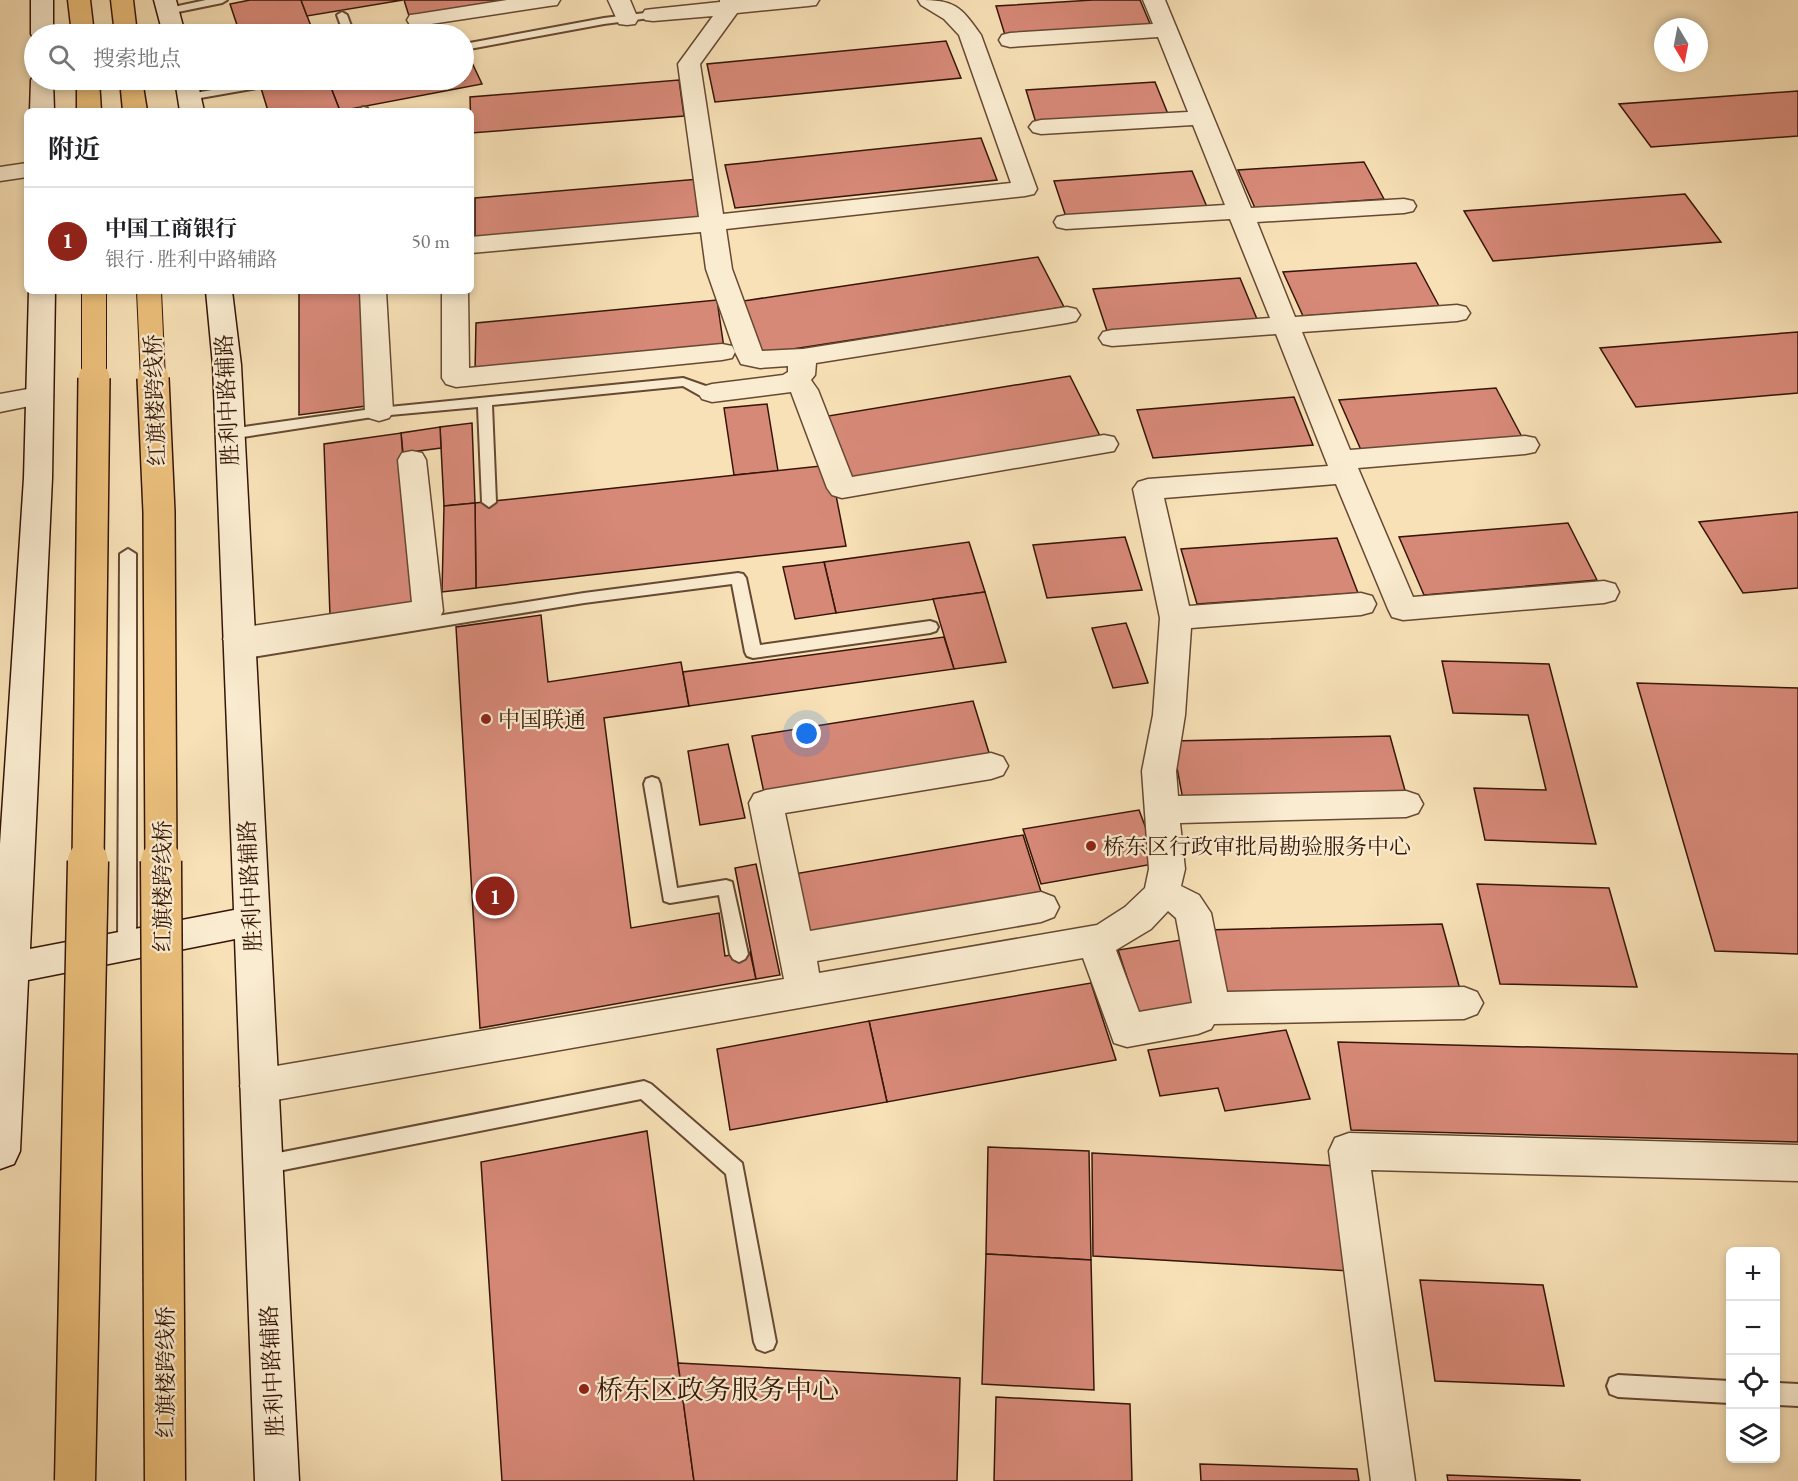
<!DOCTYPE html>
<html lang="zh">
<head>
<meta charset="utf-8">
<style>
	body { margin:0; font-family:"EB Garamond","Noto Serif SC",serif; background:#f2f2f2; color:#202124 }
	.controls { position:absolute; right:18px; bottom:18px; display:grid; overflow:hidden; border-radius:9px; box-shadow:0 3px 9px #0003 }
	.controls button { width:54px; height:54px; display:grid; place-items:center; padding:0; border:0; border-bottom:2px solid #e0e0e0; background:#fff; color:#202124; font:30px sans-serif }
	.compass { position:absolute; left:1654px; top:18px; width:54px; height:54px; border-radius:50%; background:#fff; box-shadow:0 3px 9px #0003; rotate:170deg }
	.you { position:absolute; left:807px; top:734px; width:21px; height:21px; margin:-15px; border:4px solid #fff; border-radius:50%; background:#1a73e8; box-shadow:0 0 0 9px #1a73e833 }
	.badge { display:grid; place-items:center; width:39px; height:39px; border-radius:50%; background:#8f2418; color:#fff; font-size:20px; font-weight:700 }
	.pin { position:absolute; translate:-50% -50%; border:3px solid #fff; box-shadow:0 2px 6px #0006 }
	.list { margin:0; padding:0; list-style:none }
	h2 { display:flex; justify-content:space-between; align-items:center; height:78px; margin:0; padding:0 24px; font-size:26px }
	h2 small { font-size:20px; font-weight:400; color:#757577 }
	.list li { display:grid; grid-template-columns:39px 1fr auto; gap:18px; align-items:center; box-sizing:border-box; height:108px; padding:0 24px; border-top:2px solid #e0e0e0 }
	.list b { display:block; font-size:22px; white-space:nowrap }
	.list p { margin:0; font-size:20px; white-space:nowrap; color:#757577 }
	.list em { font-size:20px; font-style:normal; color:#757577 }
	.icon { flex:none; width:33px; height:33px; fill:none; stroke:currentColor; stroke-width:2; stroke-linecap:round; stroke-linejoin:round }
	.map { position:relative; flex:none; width:1798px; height:1481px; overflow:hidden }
	.search { position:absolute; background:#fff; box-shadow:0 3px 9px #0003; left:24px; top:24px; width:450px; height:66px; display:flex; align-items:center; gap:15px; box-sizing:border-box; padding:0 21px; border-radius:33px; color:#757577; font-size:22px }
	.panel { position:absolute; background:#fff; box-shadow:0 3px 9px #0003; left:24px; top:108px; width:450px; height:186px; border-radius:9px }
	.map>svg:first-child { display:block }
	.building { fill:#d78978; stroke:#351507; stroke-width:1.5 }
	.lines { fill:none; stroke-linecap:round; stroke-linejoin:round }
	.lane-casing { stroke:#664833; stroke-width:4 }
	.street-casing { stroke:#664833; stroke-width:3 }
	.secondary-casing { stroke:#351507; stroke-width:3 }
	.highway-casing { stroke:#351507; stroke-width:3 }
	.lane { fill:#faecd0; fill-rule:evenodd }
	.street { fill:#faecd0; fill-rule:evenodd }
	.secondary { fill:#faecd0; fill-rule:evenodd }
	.highway { fill:#ecc07c; fill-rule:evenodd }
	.highway-bridge-far2-casing { stroke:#351507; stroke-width:26; stroke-linecap:butt }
	.highway-bridge-far1-casing { stroke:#351507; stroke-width:34; stroke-linecap:butt }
	.highway-bridge-casing { stroke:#351507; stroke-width:43; stroke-linecap:butt }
	.highway-bridge-far2 { stroke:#ecc07c; stroke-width:24 }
	.highway-bridge-far1 { stroke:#ecc07c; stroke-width:31 }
	.highway-bridge { stroke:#ecc07c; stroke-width:40 }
	.poi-dot { fill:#8f2418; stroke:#faecd0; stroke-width:2 }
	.labels { text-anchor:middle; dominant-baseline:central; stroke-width:4.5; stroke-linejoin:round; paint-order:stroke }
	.street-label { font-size:22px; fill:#351507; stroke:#faecd0 }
	.poi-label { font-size:22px; fill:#351507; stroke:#faecd0; text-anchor:start }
	.near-poi-label { font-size:27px; fill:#351507; stroke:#faecd0; text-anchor:start }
</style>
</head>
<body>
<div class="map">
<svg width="1798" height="1481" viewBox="0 0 1798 1481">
	<rect width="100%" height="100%" fill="#f8e1b7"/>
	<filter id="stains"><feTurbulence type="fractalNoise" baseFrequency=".00333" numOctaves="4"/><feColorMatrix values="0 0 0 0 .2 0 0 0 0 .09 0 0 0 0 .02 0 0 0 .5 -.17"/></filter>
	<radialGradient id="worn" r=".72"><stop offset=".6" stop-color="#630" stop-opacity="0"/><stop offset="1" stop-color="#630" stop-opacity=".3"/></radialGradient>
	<g class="building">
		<path d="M 250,0 L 301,0 L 314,34 L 240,34 L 230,4 Z"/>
		<path d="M 301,0 L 403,0 L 307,16 Z"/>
		<path d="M 404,0 L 515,0 L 409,16 Z"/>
		<path d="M 1093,0 L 1140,0 L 1151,26 L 1005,35 L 996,6 Z"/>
		<path d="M 946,41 L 961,78 L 715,102 L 707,64 Z"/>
		<path d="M 464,50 L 466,50 L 482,84 L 340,111 L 328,80 L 464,80 Z"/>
		<path d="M 307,80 L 328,80 L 340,111 L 268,111 L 261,88 Z"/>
		<path d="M 679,80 L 684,116 L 471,133 L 470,97 Z"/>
		<path d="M 1155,82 L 1168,114 L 1036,123 L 1026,90 Z"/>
		<path d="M 1798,91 L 1798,136 L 1651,147 L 1619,104 Z"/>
		<path d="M 981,138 L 997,180 L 735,208 L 725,165 Z"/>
		<path d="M 1364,162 L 1384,199 L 1255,208 L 1238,170 Z"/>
		<path d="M 1192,171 L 1207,207 L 1066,217 L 1054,181 Z"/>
		<path d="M 699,179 L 705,220 L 475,240 L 475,198 Z"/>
		<path d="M 1685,194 L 1721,242 L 1493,261 L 1464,211 Z"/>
		<path d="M 1038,257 L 1064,307 L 761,354 L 743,301 Z"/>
		<path d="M 1416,263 L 1439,306 L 1303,316 L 1283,272 Z"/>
		<path d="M 1240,278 L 1257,319 L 1107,331 L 1093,289 Z"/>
		<path d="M 299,291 L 362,291 L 366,406 L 299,415 Z"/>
		<path d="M 717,300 L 724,348 L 475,372 L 476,323 Z"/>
		<path d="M 1798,332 L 1798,393 L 1636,407 L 1600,348 Z"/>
		<path d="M 1070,376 L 1100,436 L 844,479 L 822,417 Z"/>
		<path d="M 1496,388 L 1522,437 L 1361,450 L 1339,400 Z"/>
		<path d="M 1294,397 L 1313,445 L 1153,458 L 1137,410 Z"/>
		<path d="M 767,404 L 778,471 L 734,475 L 724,408 Z"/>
		<path d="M 472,423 L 475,503 L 444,506 L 440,427 Z"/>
		<path d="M 440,427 L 441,448 L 403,453 L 401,433 Z"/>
		<path d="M 401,433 L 414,602 L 330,616 L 324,444 Z"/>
		<path d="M 830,465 L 846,546 L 476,588 L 475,503 Z"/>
		<path d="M 475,503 L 476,588 L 442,592 L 444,506 Z"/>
		<path d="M 1798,512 L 1798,588 L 1743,593 L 1699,522 Z"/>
		<path d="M 1568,523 L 1597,580 L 1424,595 L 1399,537 Z"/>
		<path d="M 1125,537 L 1142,590 L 1047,598 L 1033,545 Z"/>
		<path d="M 1337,538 L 1358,593 L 1197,604 L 1181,549 Z"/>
		<path d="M 969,542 L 985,592 L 836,613 L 824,562 Z"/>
		<path d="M 824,562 L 836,613 L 795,619 L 783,567 Z"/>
		<path d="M 985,592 L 1006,662 L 954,669 L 933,599 Z"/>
		<path d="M 541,615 L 548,682 L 681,662 L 689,706 L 604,718 L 631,928 L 719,913 L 725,956 L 750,952 L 756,979 L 480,1028 L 456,627 Z"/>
		<path d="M 1126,623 L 1148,683 L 1113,688 L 1092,628 Z"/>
		<path d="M 944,637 L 954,669 L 689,706 L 683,672 Z"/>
		<path d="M 1442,661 L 1549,664 L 1596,844 L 1485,840 L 1474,788 L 1546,790 L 1528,715 L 1453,713 Z"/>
		<path d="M 1637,683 L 1798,688 L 1798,954 L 1715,951 Z"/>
		<path d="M 973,701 L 990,756 L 764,793 L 752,736 Z"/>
		<path d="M 1390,736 L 1406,794 L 1183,800 L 1172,741 Z"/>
		<path d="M 728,744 L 745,818 L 700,825 L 688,751 Z"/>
		<path d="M 1139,810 L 1159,863 L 1041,884 L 1023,829 Z"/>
		<path d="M 1023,835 L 1043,898 L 802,940 L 788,875 Z"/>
		<path d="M 756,864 L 780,975 L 756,979 L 735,868 Z"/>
		<path d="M 1477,884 L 1609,888 L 1637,987 L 1500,984 Z"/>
		<path d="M 1442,924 L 1461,993 L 1217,1000 L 1205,930 Z"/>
		<path d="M 1181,940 L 1204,1007 L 1140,1017 L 1118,950 Z"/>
		<path d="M 1091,983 L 1116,1060 L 887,1102 L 869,1021 Z"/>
		<path d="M 869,1021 L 887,1102 L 730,1130 L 717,1049 Z"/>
		<path d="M 1286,1030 L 1310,1099 L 1225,1111 L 1218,1088 L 1160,1096 L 1148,1050 Z"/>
		<path d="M 1338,1042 L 1798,1054 L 1798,1142 L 1351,1130 Z"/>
		<path d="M 647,1131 L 694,1481 L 502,1481 L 481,1162 Z"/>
		<path d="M 988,1147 L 1089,1151 L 1091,1260 L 986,1254 Z"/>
		<path d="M 1092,1153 L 1339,1166 L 1350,1271 L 1093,1256 Z"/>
		<path d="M 986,1254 L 1091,1260 L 1094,1390 L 982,1384 Z"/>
		<path d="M 1420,1280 L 1543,1285 L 1564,1386 L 1435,1381 Z"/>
		<path d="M 678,1363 L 960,1378 L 957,1481 L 694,1481 Z"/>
		<path d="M 996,1397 L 1130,1404 L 1132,1481 L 994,1481 Z"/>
		<path d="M 1200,1464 L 1357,1469 L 1359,1481 L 1201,1481 Z"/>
		<path d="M 1447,1475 L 1580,1480 L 1580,1481 L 1448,1481 Z"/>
	</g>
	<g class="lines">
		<g class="lane-casing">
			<g id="lane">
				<path d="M 206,0 L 227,0 L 222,3 L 168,14 L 163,11 L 164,9 Z"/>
				<path d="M 342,12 L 347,15 L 354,34 L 344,34 L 337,15 Z"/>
				<path d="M 653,12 L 657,13 L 657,17 L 604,24 L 464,50 L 464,44 L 604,18 Z"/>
				<path d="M 269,80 L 291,80 L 285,83 L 189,100 L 183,97 L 189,94 Z"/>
				<path d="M 363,107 L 367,108 L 369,111 L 357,111 Z"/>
				<path d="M 683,378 L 717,390 L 719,393 L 717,396 L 699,395 L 683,386 L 492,405 L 496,502 L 489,507 L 482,502 L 478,407 L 379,416 L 230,439 L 223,434 L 230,429 L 379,408 Z"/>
				<path d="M 128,549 L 136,554 L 136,946 L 133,951 L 127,954 L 121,951 L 118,946 L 120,554 Z"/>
				<path d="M 738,573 L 743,574 L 746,578 L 760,645 L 930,621 L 936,623 L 938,627 L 936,631 L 930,633 L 753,658 L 747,656 L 745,652 L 732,584 L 584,603 L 240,659 L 234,657 L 232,653 L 234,649 L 240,647 L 584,593 Z"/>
				<path d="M 652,777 L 658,779 L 660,784 L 677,888 L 726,880 L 732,882 L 748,954 L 745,959 L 739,962 L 733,959 L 730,954 L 719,895 L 670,903 L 664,901 L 644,784 L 646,779 Z"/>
				<path d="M 644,1081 L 651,1084 L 742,1163 L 776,1342 L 773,1349 L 765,1352 L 757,1349 L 754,1342 L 726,1174 L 641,1099 L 263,1174 L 256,1171 L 253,1165 L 256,1159 L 263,1156 Z"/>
				<path d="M 1618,1375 L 1730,1381 L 1730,1403 L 1618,1397 L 1610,1394 L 1607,1386 L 1610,1378 Z"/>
				<path d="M 1776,1383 L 1798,1384 L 1798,1406 L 1776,1405 Z"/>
			</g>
		</g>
		<g class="street-casing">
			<g id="street">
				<path d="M 507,0 L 560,0 L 557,5 L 549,6 L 418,26 L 410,25 L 407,20 L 410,15 L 418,14 Z"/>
				<path d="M 608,0 L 630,0 L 638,19 L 635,24 L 627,25 L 619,24 Z"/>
				<path d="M 720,0 L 819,0 L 816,5 L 808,6 L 737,13 L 700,64 L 723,214 L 1011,183 L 959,35 L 944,19 L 921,5 L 918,0 C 954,0 960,5 981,35 L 1037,189 L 1034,194 L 1025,196 L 726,229 L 732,269 L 762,351 L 803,349 L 1067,307 L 1076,309 L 1080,315 L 1076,321 L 1067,323 L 816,363 L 815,375 L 811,380 L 818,390 L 852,477 L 1104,435 L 1114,437 L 1118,444 L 1114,451 L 842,498 L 832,495 L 827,488 L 791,392 L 712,402 L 702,399 L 698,393 L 702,387 L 712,384 L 783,375 L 788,372 L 788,366 L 760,368 L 741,364 L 735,352 L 732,358 L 722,360 L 456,387 L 446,384 L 442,378 L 442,291 L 468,291 L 469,368 L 722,344 L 732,346 L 735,352 L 706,269 L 701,232 L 471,253 L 471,237 L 699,217 L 678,64 L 713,16 L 653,21 L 645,20 L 642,15 L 645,10 L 653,9 L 720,2 Z"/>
				<path d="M 1143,0 L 1165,0 L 1251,208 L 1404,199 L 1413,201 L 1416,206 L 1413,211 L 1404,213 L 1257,222 L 1295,317 L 1457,305 L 1466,307 L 1470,313 L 1466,319 L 1457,321 L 1302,332 L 1350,450 L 1525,436 L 1535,438 L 1539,445 L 1535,452 L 1525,454 L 1358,468 L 1413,597 L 1604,581 L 1615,584 L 1619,592 L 1615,600 L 1604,603 L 1403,620 L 1392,617 L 1388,609 L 1336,484 L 1164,498 L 1189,606 L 1361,593 L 1372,596 L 1376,604 L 1372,612 L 1361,615 L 1191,628 L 1185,715 L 1176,771 L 1178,796 L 1406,791 L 1418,795 L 1423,804 L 1418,813 L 1406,817 L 1180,823 L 1185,869 L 1181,886 L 1199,895 L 1211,913 L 1227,992 L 1464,987 L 1477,992 L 1483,1003 L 1477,1014 L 1464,1019 L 1214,1024 L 1211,1029 L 1198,1034 L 1127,1047 L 1114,1043 L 1083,958 L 259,1103 L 245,1098 L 240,1086 L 245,1074 L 259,1069 L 784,979 L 749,803 L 754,794 L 766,790 L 991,753 L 1003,757 L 1008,766 L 1003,775 L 991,779 L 785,813 L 810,931 L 1041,892 L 1054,897 L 1059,907 L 1054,917 L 1041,922 L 817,961 L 819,973 L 1097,925 L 1125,907 L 1145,888 L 1149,869 L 1142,771 L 1153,715 L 1160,618 L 1133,489 L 1138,482 L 1148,479 L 1328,466 L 1276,334 L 1112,346 L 1103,344 L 1099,338 L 1103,332 L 1112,330 L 1270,318 L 1230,219 L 1066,229 L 1057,227 L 1054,222 L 1057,217 L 1066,215 L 1225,205 L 1193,125 L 1041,134 L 1033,132 L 1029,127 L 1033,122 L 1041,120 L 1188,112 L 1158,37 L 1010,47 L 1002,45 L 999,40 L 1002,35 L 1010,33 L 1153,24 ZM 1168,911 L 1176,918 L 1192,1003 L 1139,1012 L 1116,950 L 1151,929 Z"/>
				<path d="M 27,163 L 27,177 L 0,181 L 0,167 Z"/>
				<path d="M 360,291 L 386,291 L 393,412 L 389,418 L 379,421 L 369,418 L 365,412 Z"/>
				<path d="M 39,387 L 49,390 L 53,396 L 49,402 L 0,412 L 0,394 Z"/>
				<path d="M 412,451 L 422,453 L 426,460 L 443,611 L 439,619 L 239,650 L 228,647 L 223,639 L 228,631 L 239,628 L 412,602 L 398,460 L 402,453 Z"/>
				<path d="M 1349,1133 L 1798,1145 L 1798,1181 L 1371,1170 L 1415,1481 L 1371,1481 L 1329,1151 L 1335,1138 Z"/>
			</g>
		</g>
		<g class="secondary-casing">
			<g id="secondary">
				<path d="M 31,0 L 53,0 L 53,34 L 34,34 L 34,39 L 31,34 Z"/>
				<path d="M 154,0 L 176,0 L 185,34 L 163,34 Z"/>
				<path d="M 34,75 L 34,80 L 53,80 L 54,111 L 30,111 L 31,80 Z"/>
				<path d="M 175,80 L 197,80 L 204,111 L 180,111 Z"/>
				<path d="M 29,291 L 55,291 L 52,478 L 30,949 L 234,910 L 213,365 L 206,291 L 232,291 L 241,365 L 299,1481 L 255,1481 L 235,939 L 28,980 L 20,1151 L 14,1164 L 0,1169 L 0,844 L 24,478 Z"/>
			</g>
		</g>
		<g class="highway-casing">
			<g id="highway">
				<path d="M 68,0 L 90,0 L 94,34 L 72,34 Z"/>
				<path d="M 111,0 L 133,0 L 137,34 L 115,34 Z"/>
				<path d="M 77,80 L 99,80 L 101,111 L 77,111 Z"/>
				<path d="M 120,80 L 142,80 L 147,111 L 123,111 Z"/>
			</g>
		</g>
		<use href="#lane" class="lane"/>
		<use href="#street" class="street"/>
		<use href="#secondary" class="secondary"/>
		<use href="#highway" class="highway"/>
		<g class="highway-bridge-far2-casing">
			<g id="highway-bridge-far2">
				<path d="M 149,291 L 153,379"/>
				<path d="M 94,379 L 94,291"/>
			</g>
		</g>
		<g class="highway-bridge-far1-casing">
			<g id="highway-bridge-far1">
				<path d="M 153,378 L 159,512 L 161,863"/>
				<path d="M 88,863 L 94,378"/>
			</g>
		</g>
		<g class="highway-bridge-casing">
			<g id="highway-bridge">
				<path d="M 161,861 L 165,1481"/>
				<path d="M 75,1481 L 88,861"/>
			</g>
		</g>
		<use href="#highway-bridge-far2" class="highway-bridge-far2"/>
		<use href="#highway-bridge-far1" class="highway-bridge-far1"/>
		<use href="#highway-bridge" class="highway-bridge"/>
	</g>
	<g class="poi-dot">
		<circle cx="486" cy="719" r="6"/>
		<circle cx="1091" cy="846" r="6"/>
		<circle cx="584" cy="1389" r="6"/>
	</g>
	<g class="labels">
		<g class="street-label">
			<text transform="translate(155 400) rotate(-92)">红旗楼跨线桥</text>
			<text transform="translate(227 400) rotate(-93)">胜利中路辅路</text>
			<text transform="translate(162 886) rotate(-90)">红旗楼跨线桥</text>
			<text transform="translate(250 886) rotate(-93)">胜利中路辅路</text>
			<text transform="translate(272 1371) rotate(-93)">胜利中路辅路</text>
			<text transform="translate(165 1372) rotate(-90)">红旗楼跨线桥</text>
		</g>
		<g class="poi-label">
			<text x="498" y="719">中国联通</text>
			<text x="1103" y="846">桥东区行政审批局勘验服务中心</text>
		</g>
		<g class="near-poi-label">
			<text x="596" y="1389">桥东区政务服务中心</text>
		</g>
	</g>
	<rect width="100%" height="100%" filter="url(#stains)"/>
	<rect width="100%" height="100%" fill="url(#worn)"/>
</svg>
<div class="controls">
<button>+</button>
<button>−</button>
<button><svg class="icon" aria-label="locate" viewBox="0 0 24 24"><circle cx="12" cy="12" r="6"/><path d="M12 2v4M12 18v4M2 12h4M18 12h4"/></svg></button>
<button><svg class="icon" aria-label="layers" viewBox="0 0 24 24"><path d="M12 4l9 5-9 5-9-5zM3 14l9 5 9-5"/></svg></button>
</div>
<svg class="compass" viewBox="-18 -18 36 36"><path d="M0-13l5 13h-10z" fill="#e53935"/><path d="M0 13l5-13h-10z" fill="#757577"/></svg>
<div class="you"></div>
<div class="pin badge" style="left:495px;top:896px">1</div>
<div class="search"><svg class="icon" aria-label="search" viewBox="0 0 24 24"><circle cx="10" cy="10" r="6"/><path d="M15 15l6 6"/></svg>搜索地点</div>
<section class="panel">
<h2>附近<small></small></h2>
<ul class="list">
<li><span class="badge">1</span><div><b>中国工商银行</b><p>银行 · 胜利中路辅路</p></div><em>50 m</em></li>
</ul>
</section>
</div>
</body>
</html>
